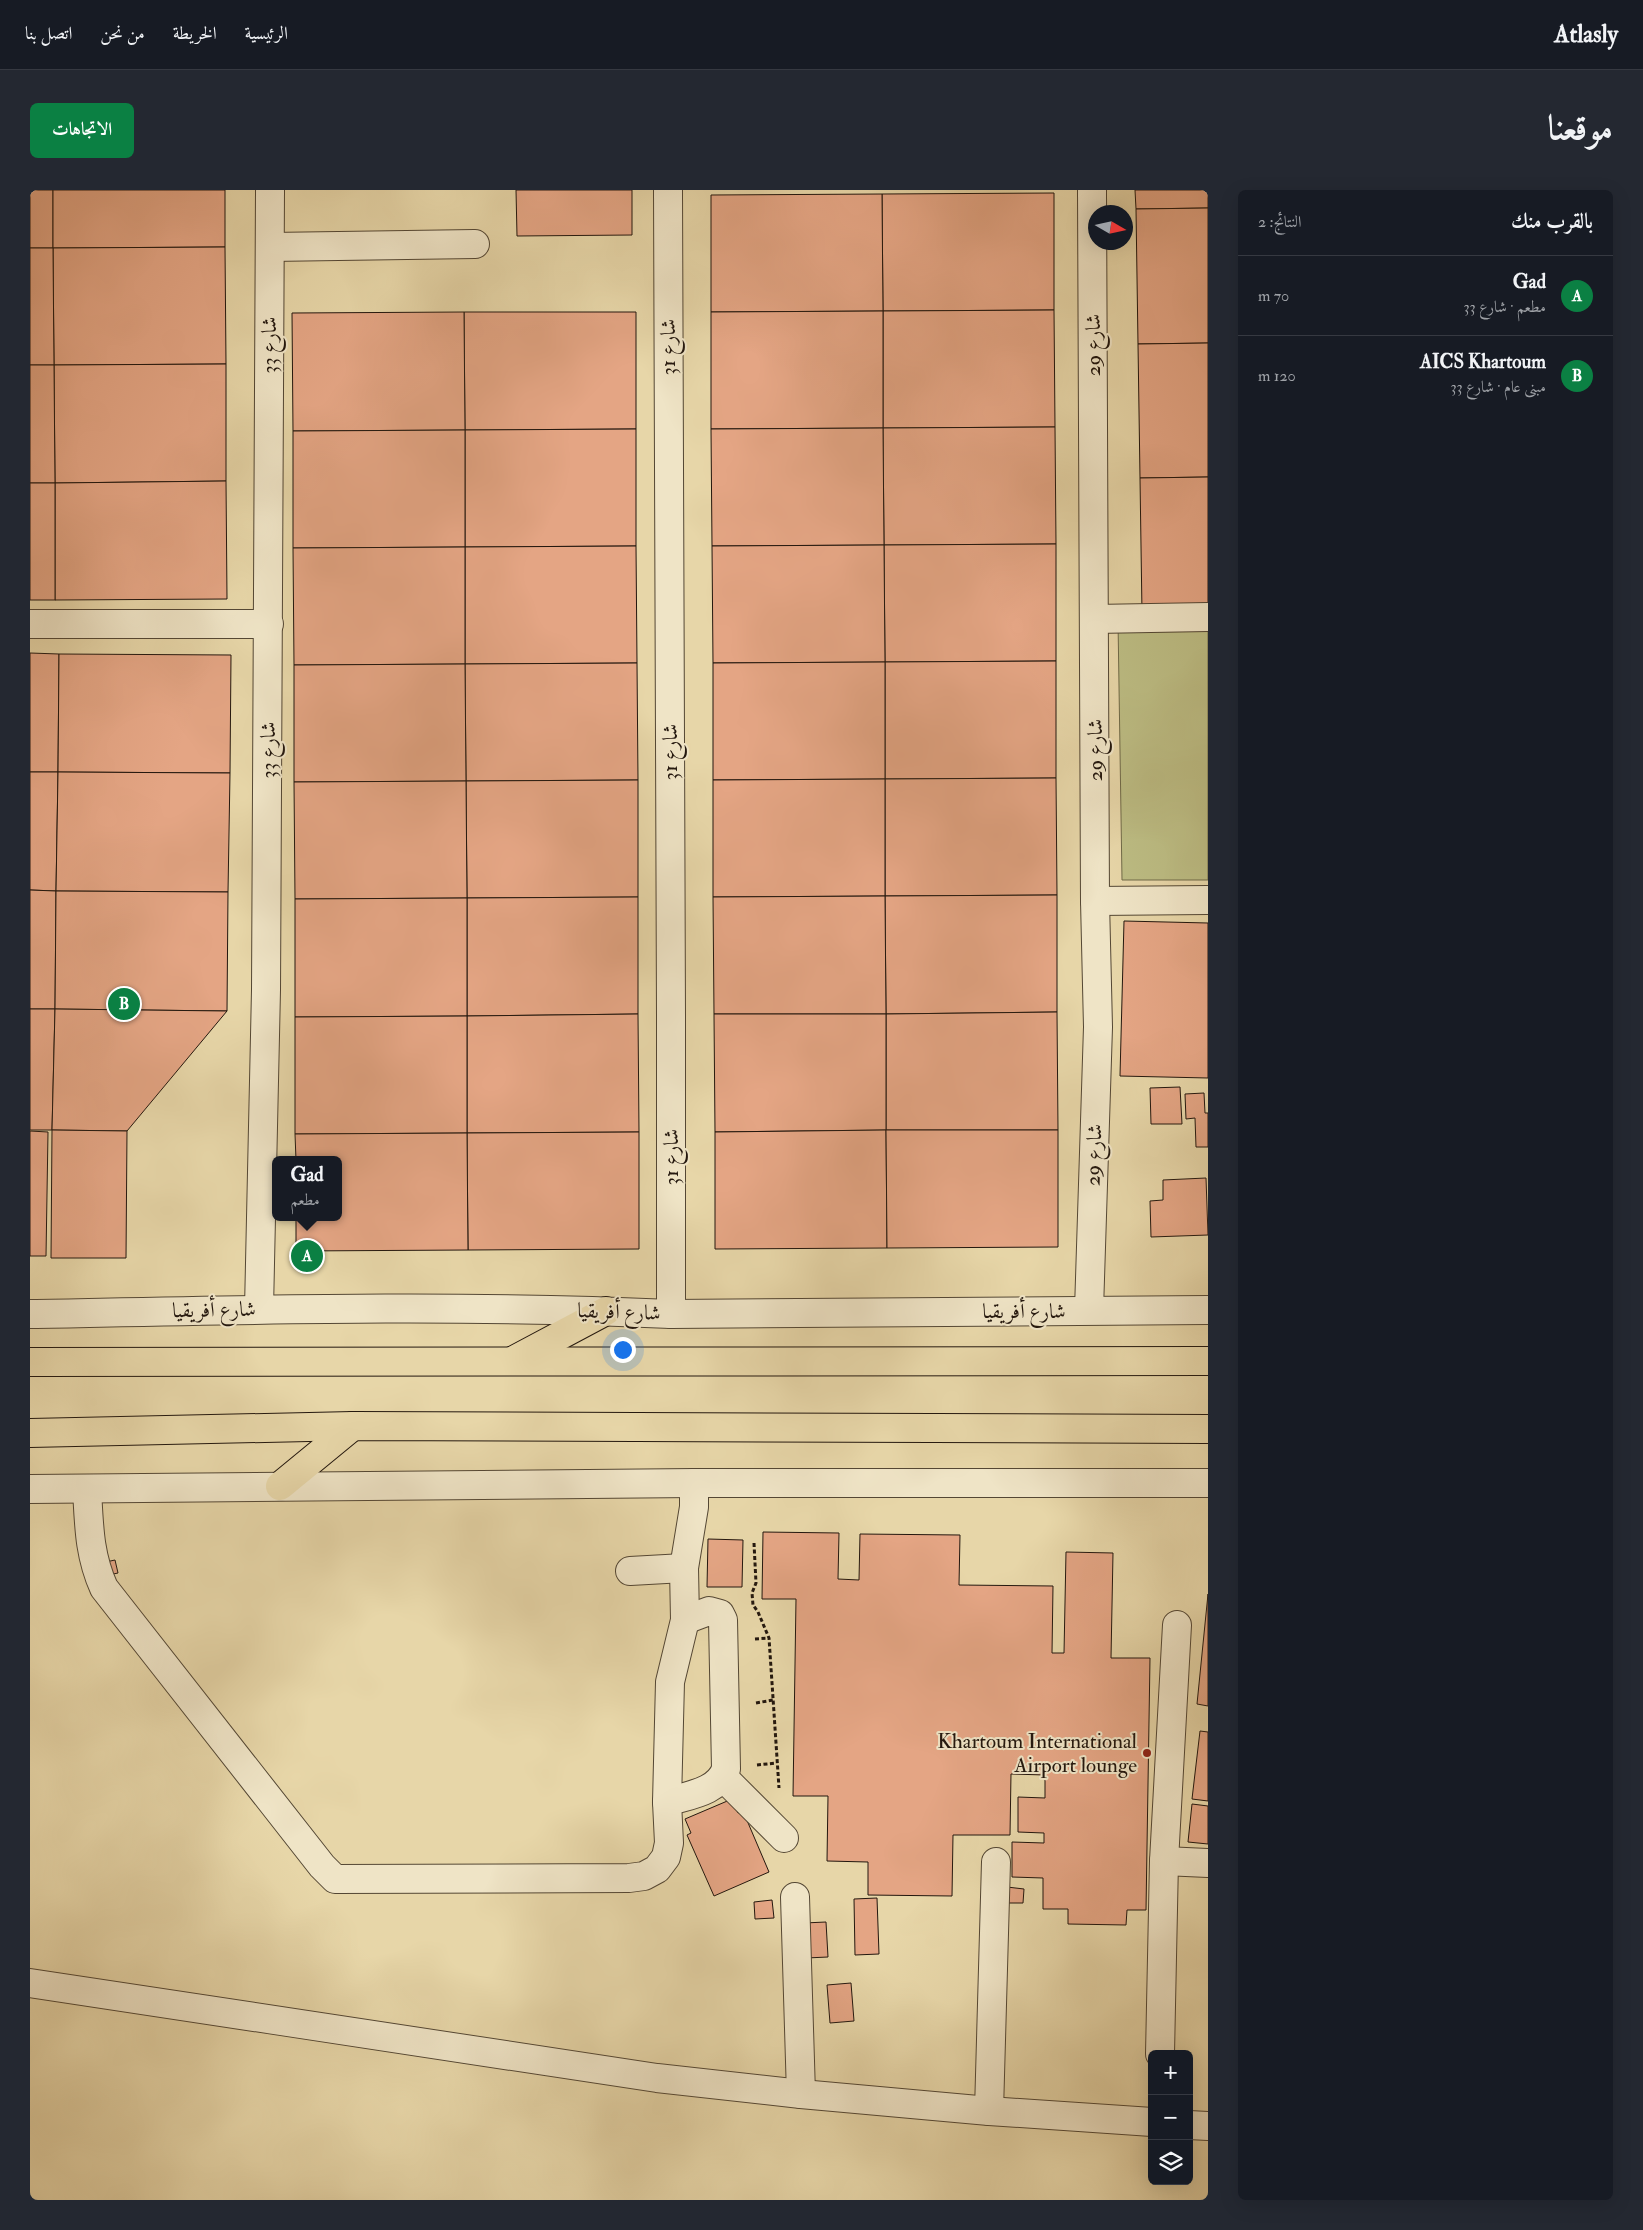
<!DOCTYPE html>
<html lang="ar">
<head>
<meta charset="utf-8">
<style>
	body { margin:0; font-family:"IM FELL Double Pica",Amiri,serif; background:#242831; color:#f1f3f6; direction:rtl }
	.controls { position:absolute; right:15px; bottom:15px; display:grid; overflow:hidden; border-radius:8px; box-shadow:0 5px 20px #0002 }
	.controls button { width:45px; height:45px; display:grid; place-items:center; padding:0; border:0; border-bottom:1px solid #363941; background:#171b24; color:#f1f3f6; font:25px sans-serif }
	.compass { position:absolute; left:1058px; top:15px; width:45px; height:45px; border-radius:50%; background:#171b24; box-shadow:0 5px 20px #0002; rotate:99deg }
	.you { position:absolute; left:592px; top:1159px; width:18px; height:18px; margin:-12px; border:4px solid #fff; border-radius:50%; background:#1a73e8; box-shadow:0 0 0 8px #1a73e833 }
	.badge { display:grid; place-items:center; width:32px; height:32px; border-radius:50%; background:#0b8043; color:#fff; font-size:16px; font-weight:700 }
	.pin { position:absolute; translate:-50% -50%; border:2px solid #fff; box-shadow:0 1px 5px #0006 }
	.popup { position:absolute; left:242px; top:966px; width:70px; height:65px; box-sizing:border-box; display:grid; place-content:center; border-radius:8px; background:#171b24; filter:drop-shadow(0 1px 4px #0005); font-size:16px; white-space:nowrap; color:#9ea1a6 }
	.popup b { font-size:19px; color:#f1f3f6 }
	.popup::after { content:''; position:absolute; left:50%; top:100%; margin-left:-10px; border:10px solid transparent; border-top-color:#171b24 }
	.list { margin:0; padding:0; list-style:none }
	h2 { display:flex; justify-content:space-between; align-items:center; height:65px; margin:0; padding:0 20px; font-size:21px }
	h2 small { font-size:16px; font-weight:400; color:#9ea1a6 }
	.list li { display:grid; grid-template-columns:32px 1fr auto; gap:15px; align-items:center; box-sizing:border-box; height:80px; padding:0 20px; border-top:1px solid #363941 }
	.list b { display:block; font-size:19px; white-space:nowrap }
	.list p { margin:0; font-size:16px; white-space:nowrap; color:#9ea1a6 }
	.list em { font-size:16px; font-style:normal; color:#9ea1a6 }
	.icon { flex:none; width:28px; height:28px; fill:none; stroke:currentColor; stroke-width:2; stroke-linecap:round; stroke-linejoin:round }
	.map { position:relative; flex:none; width:1178px; height:2010px; overflow:hidden; direction:ltr; border-radius:8px }
	header { display:flex; align-items:center; gap:30px; box-sizing:border-box; height:70px; padding:0 25px; background:#171b24; border-bottom:1px solid #363941 }
	header strong { font-size:24px }
	nav { display:flex; gap:28px; margin-inline-start:auto; font-size:18px }
	.intro { display:flex; align-items:center; justify-content:space-between; box-sizing:border-box; height:120px; padding:0 30px }
	h1 { margin:0; font-size:35px }
	.button { padding:12px 22px; border-radius:8px; background:#0b8043; color:#fff; font-size:18px; font-weight:700 }
	main { display:flex; gap:30px; padding:0 30px }
	aside { flex:1; background:#171b24; border-radius:8px; box-shadow:0 5px 20px #0002 }
	.map>svg:first-child { display:block }
	.green { fill:#bcbc83; stroke:#706a48 }
	.building { fill:#e4a584; stroke:#23170e }
	.lines { fill:none; stroke-linecap:round; stroke-linejoin:round }
	.minor-casing { stroke:#544734; stroke-width:30 }
	.highway-casing { stroke:#23170e; stroke-width:30 }
	.path { stroke:#23170e; stroke-width:3; stroke-dasharray:4 2.5; stroke-linecap:butt }
	.minor { stroke:#efe4c6; stroke-width:28 }
	.highway { stroke:#e7d6a8; stroke-width:28 }
	.poi-dot { fill:#8f2418; stroke:#efe4c6; stroke-width:2 }
	.labels { text-anchor:middle; dominant-baseline:central; stroke-width:4; stroke-linejoin:round; paint-order:stroke }
	.street-label { font-size:21px; fill:#23170e; stroke:#efe4c6 }
	.poi-label { font-size:21px; fill:#23170e; stroke:#efe4c6; text-anchor:end }
</style>
</head>
<body>
<header>
<strong>Atlasly</strong>
<nav><a>الرئيسية</a><a>الخريطة</a><a>من نحن</a><a>اتصل بنا</a></nav>
</header>
<div class="intro"><h1>موقعنا</h1><a class="button">الاتجاهات</a></div>
<main>
<aside>
<h2>بالقرب منك<small>النتائج: 2</small></h2>
<ul class="list">
<li><span class="badge">A</span><div><b>Gad</b><p>مطعم · شارع 33</p></div><em>70 m</em></li>
<li><span class="badge">B</span><div><b>AICS Khartoum</b><p>مبنى عام · شارع 33</p></div><em>120 m</em></li>
</ul>
</aside>
<div class="map">
<svg width="1178" height="2010" viewBox="0 0 1178 2010">
	<rect width="100%" height="100%" fill="#e7d6a8"/>
	<filter id="stains"><feTurbulence type="fractalNoise" baseFrequency=".004" numOctaves="4"/><feColorMatrix values="0 0 0 0 .2 0 0 0 0 .09 0 0 0 0 .02 0 0 0 .5 -.17"/></filter>
	<radialGradient id="worn" r=".72"><stop offset=".6" stop-color="#630" stop-opacity="0"/><stop offset="1" stop-color="#630" stop-opacity=".3"/></radialGradient>
	<path class="green" d="M 1088,431 L 1178,431 L 1178,690 L 1092,690 Z"/>
	<g class="building">
		<rect x="0" y="0" width="23" height="58"/>
		<path d="M 23,0 L 195,0 L 195,57 L 23,58 Z"/>
		<path d="M 486,0 L 602,0 L 602,45 L 487,46 Z"/>
		<path d="M 1105,0 L 1178,0 L 1178,18 L 1106,19 Z"/>
		<path d="M 1024,3 L 1024,120 L 853,121 L 852,4 Z"/>
		<path d="M 852,4 L 853,121 L 681,122 L 681,5 Z"/>
		<path d="M 1178,18 L 1178,153 L 1108,154 L 1106,19 Z"/>
		<path d="M 195,57 L 196,174 L 24,175 L 23,58 Z"/>
		<path d="M 0,58 L 23,58 L 24,175 L 0,175 Z"/>
		<path d="M 1024,120 L 1025,237 L 853,238 L 853,121 Z"/>
		<path d="M 853,121 L 853,238 L 681,239 L 681,122 Z"/>
		<path d="M 434,122 L 606,122 L 606,239 L 435,240 Z"/>
		<path d="M 434,122 L 435,240 L 263,241 L 262,123 Z"/>
		<path d="M 1178,153 L 1178,287 L 1110,288 L 1108,154 Z"/>
		<path d="M 196,174 L 196,291 L 25,293 L 24,175 Z"/>
		<path d="M 0,175 L 24,175 L 25,293 L 0,293 Z"/>
		<path d="M 1025,237 L 1026,354 L 854,355 L 853,238 Z"/>
		<path d="M 853,238 L 854,355 L 682,356 L 681,239 Z"/>
		<path d="M 606,239 L 606,356 L 435,357 L 435,240 Z"/>
		<path d="M 435,240 L 435,357 L 263,358 L 263,241 Z"/>
		<path d="M 1178,287 L 1178,422 L 1112,423 L 1110,288 Z"/>
		<path d="M 196,291 L 197,409 L 25,410 L 25,293 Z"/>
		<rect x="0" y="293" width="25" height="117"/>
		<path d="M 1026,354 L 1026,471 L 855,472 L 854,355 Z"/>
		<path d="M 854,355 L 855,472 L 683,473 L 682,356 Z"/>
		<path d="M 606,356 L 607,473 L 435,474 L 435,357 Z"/>
		<path d="M 435,357 L 435,474 L 264,475 L 263,358 Z"/>
		<path d="M 0,463 L 29,464 L 28,582 L 0,582 Z"/>
		<path d="M 29,464 L 201,465 L 200,583 L 28,582 Z"/>
		<path d="M 1026,471 L 1026,588 L 855,589 L 855,472 Z"/>
		<path d="M 855,472 L 855,589 L 683,590 L 683,473 Z"/>
		<path d="M 607,473 L 608,590 L 436,591 L 435,474 Z"/>
		<path d="M 435,474 L 436,591 L 264,592 L 264,475 Z"/>
		<path d="M 0,582 L 28,582 L 26,701 L 0,700 Z"/>
		<path d="M 28,582 L 200,583 L 198,702 L 26,701 Z"/>
		<path d="M 1026,588 L 1027,705 L 855,706 L 855,589 Z"/>
		<path d="M 855,589 L 855,706 L 683,707 L 683,590 Z"/>
		<path d="M 608,590 L 608,707 L 437,708 L 436,591 Z"/>
		<path d="M 436,591 L 437,708 L 265,709 L 264,592 Z"/>
		<path d="M 0,700 L 26,701 L 25,819 L 0,819 Z"/>
		<path d="M 26,701 L 198,702 L 197,821 L 25,819 Z"/>
		<path d="M 1027,705 L 1027,822 L 856,824 L 855,706 Z"/>
		<path d="M 855,706 L 856,824 L 684,824 L 683,707 Z"/>
		<path d="M 608,707 L 608,824 L 437,826 L 437,708 Z"/>
		<path d="M 437,708 L 437,826 L 265,827 L 265,709 Z"/>
		<path d="M 1094,731 L 1178,733 L 1178,888 L 1090,886 Z"/>
		<path d="M 0,819 L 25,819 L 22,940 L 0,940 Z"/>
		<path d="M 25,819 L 197,821 L 97,941 L 22,940 Z"/>
		<path d="M 1027,822 L 1028,940 L 856,940 L 856,824 Z"/>
		<path d="M 608,824 L 609,942 L 437,943 L 437,826 Z"/>
		<path d="M 684,824 L 856,824 L 856,940 L 685,942 Z"/>
		<path d="M 437,826 L 437,943 L 265,944 L 265,827 Z"/>
		<path d="M 1150,897 L 1152,934 L 1121,934 L 1120,898 Z"/>
		<path d="M 1174,903 L 1175,923 L 1178,923 L 1178,957 L 1166,957 L 1165,928 L 1156,929 L 1155,904 Z"/>
		<path d="M 22,940 L 97,941 L 96,1068 L 21,1068 Z"/>
		<path d="M 856,940 L 857,1058 L 685,1059 L 685,942 Z"/>
		<path d="M 856,940 L 1028,940 L 1028,1057 L 857,1058 Z"/>
		<path d="M 0,941 L 18,942 L 16,1066 L 0,1066 Z"/>
		<path d="M 609,942 L 609,1059 L 438,1060 L 437,943 Z"/>
		<path d="M 437,943 L 438,1060 L 266,1061 L 266,1027 L 308,1027 L 308,970 L 266,970 L 265,944 Z"/>
		<path d="M 1176,988 L 1178,1045 L 1121,1047 L 1120,1011 L 1133,1010 L 1133,990 Z"/>
		<path d="M 733,1342 L 809,1343 L 808,1389 L 829,1390 L 830,1344 L 930,1345 L 929,1395 L 1023,1396 L 1022,1463 L 1034,1463 L 1036,1362 L 1083,1363 L 1081,1468 L 1120,1468 L 1116,1720 L 1097,1720 L 1096,1735 L 1038,1734 L 1038,1719 L 1013,1719 L 1013,1688 L 982,1687 L 982,1652 L 1014,1653 L 1014,1643 L 988,1642 L 988,1607 L 1015,1608 L 1015,1585 L 981,1584 L 980,1645 L 923,1645 L 922,1706 L 838,1705 L 838,1672 L 797,1671 L 798,1606 L 763,1606 L 766,1409 L 732,1409 Z"/>
		<path d="M 678,1349 L 713,1350 L 712,1397 L 677,1397 Z"/>
		<path d="M 85,1370 L 88,1383 L 74,1386 L 71,1373 Z"/>
		<path d="M 1178,1404 L 1178,1516 L 1167,1514 Z"/>
		<path d="M 1170,1541 L 1178,1542 L 1178,1611 L 1162,1609 Z"/>
		<path d="M 702,1609 L 708,1623 L 713,1621 L 739,1682 L 684,1706 L 657,1645 L 661,1643 L 655,1629 Z"/>
		<path d="M 1162,1614 L 1178,1616 L 1178,1654 L 1158,1652 Z"/>
		<path d="M 977,1697 L 994,1699 L 993,1713 L 976,1713 Z"/>
		<path d="M 847,1708 L 849,1764 L 825,1765 L 824,1709 Z"/>
		<path d="M 742,1710 L 744,1728 L 725,1729 L 724,1712 Z"/>
		<path d="M 796,1732 L 798,1767 L 776,1768 L 774,1733 Z"/>
		<path d="M 821,1793 L 824,1831 L 800,1833 L 797,1795 Z"/>
	</g>
	<g class="lines">
		<g class="minor-casing">
			<g id="minor">
				<path d="M 638,0 L 641,824 L 641,1124"/>
				<path d="M 240,57 L 445,54"/>
				<path d="M 1064,429 L 1178,427"/>
				<path d="M 0,434 L 239,434"/>
				<path d="M 1065,711 L 1178,710"/>
				<path d="M 229,1119 L 236,800 L 240,0"/>
				<path d="M 1059,1120 L 1068,837 L 1065,711 L 1062,0"/>
				<path d="M 0,1124 C 213,1120 427,1114 641,1124 L 1178,1120"/>
				<path d="M 0,1299 L 664,1293 L 1178,1293"/>
				<path d="M 57,1299 C 59,1335 59,1365 74,1398 L 292,1676 L 305,1689 L 599,1688 L 614,1686 L 627,1679 L 636,1667 L 639,1653 L 637,1612 L 640,1492 L 655,1430 L 654,1378 L 664,1317 L 664,1293"/>
				<path d="M 600,1381 L 654,1378"/>
				<path d="M 693,1587 L 754,1648"/>
				<path d="M 637,1612 C 659,1605 688,1602 696,1579 L 693,1430 L 690,1424 L 679,1421 L 655,1430"/>
				<path d="M 1134,1671 L 1178,1673"/>
				<path d="M 765,1707 L 771,1904"/>
				<path d="M 0,1793 L 627,1888 L 771,1904 L 959,1921 L 1122,1932"/>
				<path d="M 1130,1864 L 1134,1671 L 1147,1435"/>
				<path d="M 959,1921 L 966,1672"/>
				<path d="M 1159,1935 L 1178,1936"/>
			</g>
		</g>
		<g class="highway-casing">
			<g id="highway">
				<path d="M 484,1170 L 576,1121"/>
				<path d="M 0,1172 L 1178,1171"/>
				<path d="M 0,1243 L 323,1236 L 1178,1239"/>
				<path d="M 250,1296 L 323,1236"/>
			</g>
		</g>
		<g class="path">
			<path d="M 724,1353 L 726,1393 L 722,1403 L 723,1415 L 728,1422 L 739,1448 L 749,1598"/>
			<path d="M 725,1449 L 739,1448"/>
			<path d="M 726,1513 L 743,1510"/>
			<path d="M 727,1575 L 746,1573"/>
		</g>
		<use href="#minor" class="minor"/>
		<use href="#highway" class="highway"/>
	</g>
	<circle class="poi-dot" cx="1117" cy="1563" r="5"/>
	<g class="labels">
		<g class="street-label">
			<text transform="translate(239 155) rotate(-90)">شارع 33</text>
			<text transform="translate(1063 155) rotate(-90)">شارع 29</text>
			<text transform="translate(638 157) rotate(-90)">شارع 31</text>
			<text transform="translate(238 560) rotate(-90)">شارع 33</text>
			<text transform="translate(1065 560) rotate(-90)">شارع 29</text>
			<text transform="translate(640 562) rotate(-90)">شارع 31</text>
			<text transform="translate(1064 965) rotate(-88)">شارع 29</text>
			<text transform="translate(641 967) rotate(-90)">شارع 31</text>
			<text transform="translate(184 1120) rotate(-1)">شارع أفريقيا</text>
			<text x="994" y="1121">شارع أفريقيا</text>
			<text transform="translate(589 1122) rotate(2)">شارع أفريقيا</text>
		</g>
		<g class="poi-label">
			<text x="1107" y="1551">Khartoum International<tspan x="1107" dy="24">Airport lounge</tspan></text>
		</g>
	</g>
	<rect width="100%" height="100%" filter="url(#stains)"/>
	<rect width="100%" height="100%" fill="url(#worn)"/>
</svg>
<div class="controls">
<button>+</button>
<button>−</button>
<button><svg class="icon" aria-label="layers" viewBox="0 0 24 24"><path d="M12 4l9 5-9 5-9-5zM3 14l9 5 9-5"/></svg></button>
</div>
<svg class="compass" viewBox="-18 -18 36 36"><path d="M0-13l5 13h-10z" fill="#e53935"/><path d="M0 13l5-13h-10z" fill="#9ea1a6"/></svg>
<div class="you"></div>
<div class="pin badge" style="left:277px;top:1066px">A</div>
<div class="popup"><b>Gad</b>مطعم</div>
<div class="pin badge" style="left:94px;top:814px">B</div>
</div>
</main>
</body>
</html>
